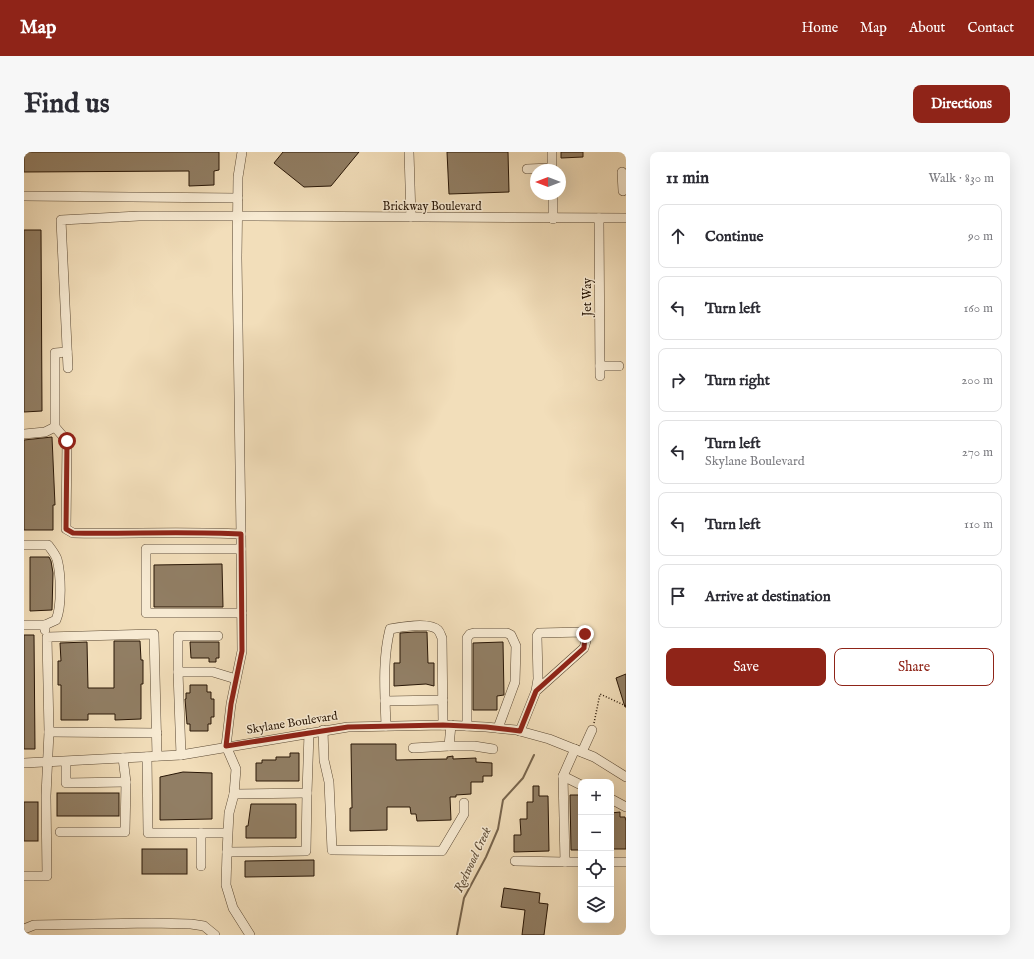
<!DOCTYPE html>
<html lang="en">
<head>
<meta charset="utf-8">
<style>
	body { margin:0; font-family:"IM FELL English",serif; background:#f7f7f7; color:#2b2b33 }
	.controls { position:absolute; right:12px; bottom:12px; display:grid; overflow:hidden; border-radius:8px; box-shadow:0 4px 16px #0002 }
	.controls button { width:36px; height:36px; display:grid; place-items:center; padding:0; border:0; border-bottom:1px solid #e1e1e2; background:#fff; color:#2b2b33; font:20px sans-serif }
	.compass { position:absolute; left:506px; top:12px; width:36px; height:36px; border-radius:50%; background:#fff; box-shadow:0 4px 16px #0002; rotate:270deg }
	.stop { position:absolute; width:12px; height:12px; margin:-9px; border:3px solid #8f2418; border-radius:50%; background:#fff }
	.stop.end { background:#8f2418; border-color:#fff; box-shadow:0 1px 4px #0008 }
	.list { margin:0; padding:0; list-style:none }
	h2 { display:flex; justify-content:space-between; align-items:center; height:52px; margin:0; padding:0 16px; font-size:17px }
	h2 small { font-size:13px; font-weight:400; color:#7c7c81 }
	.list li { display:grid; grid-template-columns:26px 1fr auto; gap:12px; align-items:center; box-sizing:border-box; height:64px; margin:0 8px 8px; padding:0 8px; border:1px solid #e1e1e2; border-radius:8px }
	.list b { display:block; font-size:15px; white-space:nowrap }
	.list p { margin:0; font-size:13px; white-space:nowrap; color:#7c7c81 }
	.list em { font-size:13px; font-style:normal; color:#7c7c81 }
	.actions { display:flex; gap:8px; padding:12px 16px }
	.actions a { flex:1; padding:9px 0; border:1px solid #8f2418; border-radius:8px; text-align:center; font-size:14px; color:#8f2418 }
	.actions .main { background:#8f2418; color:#fff }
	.icon { flex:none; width:22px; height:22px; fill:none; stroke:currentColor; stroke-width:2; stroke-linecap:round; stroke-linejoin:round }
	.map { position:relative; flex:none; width:602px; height:783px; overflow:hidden; border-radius:8px }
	header { display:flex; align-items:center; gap:24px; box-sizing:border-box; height:56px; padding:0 20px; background:#8f2418; color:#fff }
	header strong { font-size:19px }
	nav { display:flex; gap:22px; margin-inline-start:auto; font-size:14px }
	.intro { display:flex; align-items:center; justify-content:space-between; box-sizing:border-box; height:96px; padding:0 24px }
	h1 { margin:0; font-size:28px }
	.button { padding:10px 18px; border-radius:8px; background:#8f2418; color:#fff; font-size:14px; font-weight:700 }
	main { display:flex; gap:24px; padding:0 24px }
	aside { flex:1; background:#fff; border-radius:8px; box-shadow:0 4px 16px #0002 }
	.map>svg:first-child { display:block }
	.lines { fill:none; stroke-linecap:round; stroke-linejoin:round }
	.stream { stroke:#78654d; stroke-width:2 }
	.building { fill:#917e64; stroke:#281606 }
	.minor-casing { stroke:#5a4833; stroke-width:10 }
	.path { stroke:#281606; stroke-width:1.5; stroke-dasharray:1 2; stroke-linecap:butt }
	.minor { stroke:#f7ead2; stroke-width:9 }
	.route { stroke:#8f2418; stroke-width:5 }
	.labels { text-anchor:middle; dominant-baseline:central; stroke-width:3; stroke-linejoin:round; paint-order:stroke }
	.street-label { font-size:12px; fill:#281606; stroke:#f7ead2 }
	.water-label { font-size:13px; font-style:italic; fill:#5d4b36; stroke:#f7ead2 }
</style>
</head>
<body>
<header>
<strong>Map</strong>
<nav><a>Home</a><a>Map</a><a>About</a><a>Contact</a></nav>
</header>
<div class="intro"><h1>Find us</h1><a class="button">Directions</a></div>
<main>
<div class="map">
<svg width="602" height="783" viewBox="0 0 602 783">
	<rect width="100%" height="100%" fill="#f2deba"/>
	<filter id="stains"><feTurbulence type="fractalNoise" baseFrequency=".005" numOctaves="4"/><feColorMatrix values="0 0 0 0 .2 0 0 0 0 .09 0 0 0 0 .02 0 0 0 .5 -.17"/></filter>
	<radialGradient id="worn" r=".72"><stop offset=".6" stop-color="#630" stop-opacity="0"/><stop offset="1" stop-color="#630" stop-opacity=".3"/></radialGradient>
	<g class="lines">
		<path class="stream" d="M 433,783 L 440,746 L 462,705 L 474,677 L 479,648 L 499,626 L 510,603"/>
	</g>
	<g class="building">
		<path d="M 0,0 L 195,0 L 195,18 L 190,19 L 190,33 L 165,34 L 165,19 L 0,20 Z"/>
		<path d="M 259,0 L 335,0 L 307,34 L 280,35 L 250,11 Z"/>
		<path d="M 423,0 L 484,0 L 485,40 L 425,42 Z"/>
		<path d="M 537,0 L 559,0 L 559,5 L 537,6 Z"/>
		<path d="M 0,78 L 17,78 L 18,259 L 0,260 Z"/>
		<path d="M 28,285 L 31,353 L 29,353 L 29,378 L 0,378 L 0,288 Z"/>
		<path d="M 6,405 L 25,405 L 27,409 L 29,421 L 28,458 L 6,459 Z"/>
		<path d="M 198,412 L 199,455 L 130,455 L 130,413 Z"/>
		<path d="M 391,480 L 403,480 L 404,511 L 410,511 L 410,534 L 402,532 L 370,534 L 370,511 L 376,511 L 376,481 Z"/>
		<path d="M 0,483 L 10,483 L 11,597 L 0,597 Z"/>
		<path d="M 90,489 L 116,489 L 117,508 L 119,508 L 119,532 L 117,532 L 117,567 L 91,568 L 91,562 L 64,562 L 64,568 L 37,568 L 37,533 L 34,533 L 34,509 L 37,509 L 36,491 L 63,490 L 64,536 L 90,536 Z"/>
		<path d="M 166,490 L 195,490 L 195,506 L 192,506 L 192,510 L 185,510 L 185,506 L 167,506 Z"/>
		<path d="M 479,490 L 480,543 L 473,544 L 473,558 L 449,558 L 449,491 Z"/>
		<path d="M 602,522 L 602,555 L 601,555 L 592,526 Z"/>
		<path d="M 166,533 L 183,533 L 183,540 L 187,540 L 187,547 L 190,547 L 190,565 L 187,565 L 187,572 L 184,572 L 184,579 L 166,579 L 166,572 L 163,572 L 161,547 L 162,547 L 162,541 L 166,541 Z"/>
		<path d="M 327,592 L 372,592 L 372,608 L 423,607 L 423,605 L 429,604 L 429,607 L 452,606 L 452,610 L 468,611 L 468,624 L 459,624 L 459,630 L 447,630 L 447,642 L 432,643 L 432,645 L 426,645 L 427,668 L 393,669 L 392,662 L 387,662 L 386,655 L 363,655 L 363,678 L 326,679 L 326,656 L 328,656 Z"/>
		<path d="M 266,601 L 275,601 L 275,629 L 232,629 L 232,611 L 238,611 L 238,608 L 252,608 L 252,605 L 266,605 Z"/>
		<path d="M 159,620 L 188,621 L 188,667 L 136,668 L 136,625 Z"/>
		<path d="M 509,634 L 515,634 L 515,644 L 524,644 L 525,699 L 490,700 L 490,683 L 497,683 L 496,667 L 503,667 L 503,650 L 509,650 Z"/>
		<rect x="33" y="641" width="62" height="23"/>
		<path d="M 546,643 L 557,643 L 557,698 L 547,698 Z"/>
		<rect x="0" y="650" width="14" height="39"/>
		<path d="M 227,652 L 272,652 L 272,686 L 222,686 L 222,674 L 224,674 Z"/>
		<path d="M 596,660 L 596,665 L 601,665 L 602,669 L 602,697 L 587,697 L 587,661 Z"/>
		<rect x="118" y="697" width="45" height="25"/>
		<path d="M 290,708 L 290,724 L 221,725 L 221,709 Z"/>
		<path d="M 480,736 L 516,741 L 515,751 L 524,752 L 520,783 L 498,783 L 501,758 L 477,755 Z"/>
	</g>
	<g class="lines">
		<g class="minor-casing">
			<g id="minor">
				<path d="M 385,0 L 387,65"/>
				<path d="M 528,0 L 528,18"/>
				<path d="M 503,17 L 528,16"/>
				<path d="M 598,20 L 599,39"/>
				<path d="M 529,42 L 529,67"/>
				<path d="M 0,44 L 214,46"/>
				<path d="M 575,66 L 576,224"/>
				<path d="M 43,200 L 31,201 L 31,275 L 43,289 L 42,377 L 49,381 C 105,382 161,379 217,382 L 218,499 L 207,552 L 202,594 L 212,617 L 210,642 L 283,641 L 285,581"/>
				<path d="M 576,214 L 595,214"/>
				<path d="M 44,216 L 37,68 L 115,64 L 214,64 L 602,66"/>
				<path d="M 0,282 L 21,280 L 31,275"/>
				<path d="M 217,382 L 213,106 L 214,25 L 218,0"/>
				<path d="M 0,393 L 24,393 C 27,397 31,402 33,407 C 37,422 38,454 32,468 L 21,473"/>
				<path d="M 217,397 L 122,397 L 122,461 L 218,461"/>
				<path d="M 0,473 L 21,473 L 21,478"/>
				<path d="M 194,484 L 154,484 L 154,520 L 189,520 L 212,527"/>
				<path d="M 154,520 L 157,603"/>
				<path d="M 361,549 L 419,548"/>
				<path d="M 427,573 L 425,594 L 450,594 L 469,597"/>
				<path d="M 362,574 C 361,542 358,509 366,477 C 376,475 406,470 414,478 C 416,480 417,484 418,486 L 419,573"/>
				<path d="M 443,574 L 443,486 L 446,482 L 450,481 L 483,481 L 487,483 L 492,494 L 491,530 L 474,576"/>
				<path d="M 299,578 L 300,608 L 305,630 L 308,698 L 418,699 L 440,662 L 440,651"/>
				<path d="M 496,579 L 512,539 L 514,527 L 513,484 L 515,481 L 560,480 L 562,489 L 560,496 L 512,539"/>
				<path d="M 25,580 L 133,581"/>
				<path d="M 389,596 L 425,594"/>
				<path d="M 551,597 L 539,624 L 557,633"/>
				<path d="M 558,600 L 568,578"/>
				<path d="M 123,605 L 124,681 L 203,681"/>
				<path d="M 42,610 L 42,631 L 102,630"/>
				<path d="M 0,611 L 157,603 L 324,575 L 419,573 L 462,575 L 492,578 L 525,587 L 570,605 L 602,625"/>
				<path d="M 210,642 L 205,661 L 203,700 L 282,699 L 283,641"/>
				<path d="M 587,647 L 602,655"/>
				<path d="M 36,680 L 101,680 L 102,630 L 99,606"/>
				<path d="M 177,681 L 177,714"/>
				<path d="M 203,700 L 202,733 L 209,756 L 226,783"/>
				<path d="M 491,709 L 541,710 L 539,624"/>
				<path d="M 541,710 L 557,710"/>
				<path d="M 587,710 L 602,710"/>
				<path d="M 0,724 L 23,724 L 22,644 L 25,580 L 23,485 L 130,482 L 133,604"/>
				<path d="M 0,777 L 10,773 L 128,771 L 167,772 L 180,774 L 191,783"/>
			</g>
		</g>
		<path class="path" d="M 570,571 L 576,542 L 602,554"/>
		<use href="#minor" class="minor"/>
	</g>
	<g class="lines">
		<path class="route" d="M 43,289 L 42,377 L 49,381 C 105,382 161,379 217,382 L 218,499 L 207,552 L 202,594 L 324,575 L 419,573 L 462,575 L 496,579 L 512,539 L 560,496 L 561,482"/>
	</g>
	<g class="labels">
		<g class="street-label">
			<text x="408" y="54">Brickway Boulevard</text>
			<text transform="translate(563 145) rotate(-90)">Jet Way</text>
			<text transform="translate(268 571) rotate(-9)">Skylane Boulevard</text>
		</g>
		<g class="water-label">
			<text transform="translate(449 708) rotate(-65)">Redwood Creek</text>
		</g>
	</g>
	<rect width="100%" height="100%" filter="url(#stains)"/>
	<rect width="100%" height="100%" fill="url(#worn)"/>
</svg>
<div class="controls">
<button>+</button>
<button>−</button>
<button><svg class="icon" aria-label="locate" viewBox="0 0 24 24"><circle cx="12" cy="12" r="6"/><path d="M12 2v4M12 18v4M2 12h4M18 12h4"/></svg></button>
<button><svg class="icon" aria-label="layers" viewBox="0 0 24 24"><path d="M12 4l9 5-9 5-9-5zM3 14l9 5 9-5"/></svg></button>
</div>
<svg class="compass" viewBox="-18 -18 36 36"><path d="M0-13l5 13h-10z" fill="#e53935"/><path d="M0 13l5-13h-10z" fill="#7c7c81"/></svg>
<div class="stop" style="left:43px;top:289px"></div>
<div class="stop end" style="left:561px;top:482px"></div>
</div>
<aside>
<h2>11 min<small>Walk · 830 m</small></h2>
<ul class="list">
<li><svg class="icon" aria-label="ahead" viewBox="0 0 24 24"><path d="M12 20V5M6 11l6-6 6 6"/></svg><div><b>Continue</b></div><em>90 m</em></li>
<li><svg class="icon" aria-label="left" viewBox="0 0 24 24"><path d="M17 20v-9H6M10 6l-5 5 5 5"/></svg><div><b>Turn left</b></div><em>160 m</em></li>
<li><svg class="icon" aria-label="right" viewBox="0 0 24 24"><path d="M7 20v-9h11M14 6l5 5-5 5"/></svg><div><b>Turn right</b></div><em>200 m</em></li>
<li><svg class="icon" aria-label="left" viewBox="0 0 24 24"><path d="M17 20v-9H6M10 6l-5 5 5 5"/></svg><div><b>Turn left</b><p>Skylane Boulevard</p></div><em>270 m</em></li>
<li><svg class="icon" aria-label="left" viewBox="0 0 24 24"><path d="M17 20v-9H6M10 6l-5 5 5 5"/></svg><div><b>Turn left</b></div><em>110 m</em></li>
<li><svg class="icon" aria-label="arrive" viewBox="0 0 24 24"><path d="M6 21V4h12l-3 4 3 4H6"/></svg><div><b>Arrive at destination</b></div></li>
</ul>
<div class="actions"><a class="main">Save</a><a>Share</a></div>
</aside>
</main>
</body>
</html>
